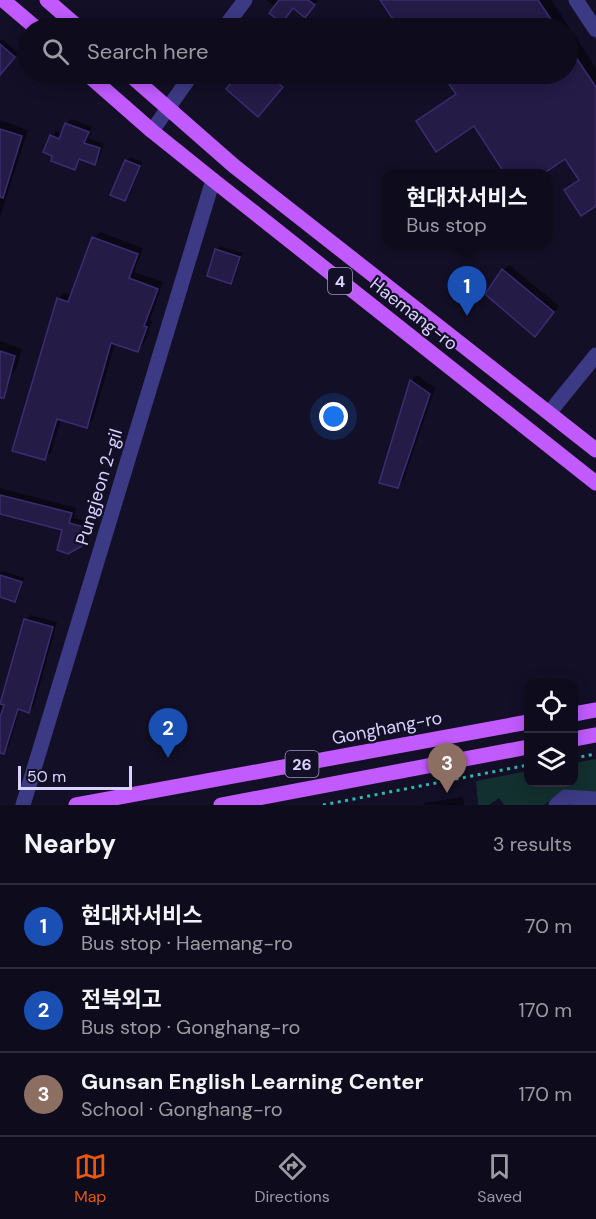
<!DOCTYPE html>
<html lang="en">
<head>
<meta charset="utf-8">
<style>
	body { margin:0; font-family:"DM Sans","Noto Sans KR",sans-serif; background:#1c1929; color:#f1f3f6 }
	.controls { position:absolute; right:18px; bottom:18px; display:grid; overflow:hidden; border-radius:12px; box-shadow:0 3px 15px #0003 }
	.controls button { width:54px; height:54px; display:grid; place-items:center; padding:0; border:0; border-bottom:2px solid #2e2b3b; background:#0e0b1c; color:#f1f3f6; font:30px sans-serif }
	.scale { position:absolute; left:18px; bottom:15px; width:114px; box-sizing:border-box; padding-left:6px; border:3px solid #d9d4ff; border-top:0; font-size:16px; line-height:21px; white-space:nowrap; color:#d9d4ff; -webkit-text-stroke:4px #130f26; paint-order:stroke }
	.you { position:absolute; left:334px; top:417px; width:21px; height:21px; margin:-15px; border:4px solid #fff; border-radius:50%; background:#1a73e8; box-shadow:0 0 0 9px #1a73e833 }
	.badge { display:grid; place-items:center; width:39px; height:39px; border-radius:50%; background:#ea580c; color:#fff; font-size:20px; font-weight:700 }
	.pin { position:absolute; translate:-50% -50px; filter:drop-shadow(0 2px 3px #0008) }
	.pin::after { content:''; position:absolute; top:32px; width:21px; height:18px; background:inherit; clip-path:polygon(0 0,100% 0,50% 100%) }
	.popup { position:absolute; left:383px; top:169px; width:168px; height:78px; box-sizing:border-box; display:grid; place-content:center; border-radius:12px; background:#0e0b1c; filter:drop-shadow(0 2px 4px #0005); font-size:20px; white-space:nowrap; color:#9b9ba3 }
	.popup b { font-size:22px; color:#f1f3f6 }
	.popup::after { content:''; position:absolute; left:50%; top:100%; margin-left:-12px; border:12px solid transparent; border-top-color:#0e0b1c }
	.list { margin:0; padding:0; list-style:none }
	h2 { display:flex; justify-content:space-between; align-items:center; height:78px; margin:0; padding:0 24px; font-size:26px }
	h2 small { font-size:20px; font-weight:400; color:#9b9ba3 }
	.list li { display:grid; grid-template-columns:39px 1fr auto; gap:18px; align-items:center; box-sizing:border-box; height:84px; padding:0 24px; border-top:2px solid #2e2b3b }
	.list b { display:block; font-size:22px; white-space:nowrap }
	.list p { margin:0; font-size:20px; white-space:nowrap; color:#9b9ba3 }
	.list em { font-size:20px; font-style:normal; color:#9b9ba3 }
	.icon { flex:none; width:33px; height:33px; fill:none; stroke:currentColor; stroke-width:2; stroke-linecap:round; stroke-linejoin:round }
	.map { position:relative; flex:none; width:596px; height:805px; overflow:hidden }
	.search { position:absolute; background:#0e0b1c; box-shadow:0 3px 15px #0003; left:18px; right:18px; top:18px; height:66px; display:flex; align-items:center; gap:15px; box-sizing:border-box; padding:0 21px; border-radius:33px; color:#9b9ba3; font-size:22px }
	.sheet { height:330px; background:#0e0b1c }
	nav { display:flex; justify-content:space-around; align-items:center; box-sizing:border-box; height:84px; border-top:2px solid #2e2b3b; background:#0e0b1c; font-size:16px; color:#9b9ba3 }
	nav a { display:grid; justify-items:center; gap:3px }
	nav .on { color:#ea580c }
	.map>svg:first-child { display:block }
	.green { fill:#12302f }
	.shadow { fill:#0007 }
	.building { fill:#241b47; stroke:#3b2d73; stroke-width:1.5 }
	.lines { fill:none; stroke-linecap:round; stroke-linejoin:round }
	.path { stroke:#2fb8b0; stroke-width:3; stroke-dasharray:3 4.5; stroke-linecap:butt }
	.minor { stroke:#3d3a85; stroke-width:15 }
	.major { stroke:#c25bff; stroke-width:15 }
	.labels { text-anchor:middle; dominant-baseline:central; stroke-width:4.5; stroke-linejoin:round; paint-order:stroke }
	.shield { fill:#130f26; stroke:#9e99be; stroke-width:1.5 }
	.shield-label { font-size:16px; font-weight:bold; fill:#d9d4ff }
	.street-label { font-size:18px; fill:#d9d4ff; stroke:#130f26 }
</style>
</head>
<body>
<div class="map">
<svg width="596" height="805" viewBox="0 0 596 805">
	<rect width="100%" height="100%" fill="#130f26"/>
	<path class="green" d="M 596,759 L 596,792 L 561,791 L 544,805 L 504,805 L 499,798 L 489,805 L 478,805 L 476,781 L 528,771 L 528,782 L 574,782 L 574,763 Z"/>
	<g class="shadow">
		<path d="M 266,0 L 318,0 L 309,11 L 293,7 L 276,7 Z"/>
		<path d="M 382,0 L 551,0 L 596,68 L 596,204 L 566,190 L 580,178 L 566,157 L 474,124 L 418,122 L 425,114 L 457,93 L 444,74 L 568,74 L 568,28 L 414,28 L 410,23 L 401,28 Z"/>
		<path d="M 2,39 L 18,53 L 1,71 L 0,41 Z"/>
		<path d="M 241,74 L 280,74 L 288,80 L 263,109 L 228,89 Z"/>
		<path d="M 71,119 L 92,127 L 88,138 L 104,144 L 99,158 L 94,163 L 81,158 L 75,168 L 51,136 L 56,131 L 62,134 L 66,124 Z"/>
		<path d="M 0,120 L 28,130 L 0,217 Z"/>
		<path d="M 130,157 L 142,162 L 129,196 L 125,200 L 126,161 Z"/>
		<path d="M 100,232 L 143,248 L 134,272 L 163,282 L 150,320 L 152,321 L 144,344 L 137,351 L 115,343 L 93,420 L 86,426 L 61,419 L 51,452 L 44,459 L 58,299 L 64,293 L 72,295 L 94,238 Z"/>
		<path d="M 220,246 L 243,253 L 234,279 L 231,283 L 217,250 Z"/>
		<path d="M 509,265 L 559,306 L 541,329 L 503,270 Z"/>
		<path d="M 0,341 L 22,349 L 16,369 L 9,377 L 0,374 Z"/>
		<path d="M 417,375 L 435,388 L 403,481 L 397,486 L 381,482 L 411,381 Z"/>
		<path d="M 0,488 L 76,508 L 74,518 L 93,523 L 87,539 L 81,545 L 64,529 L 0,512 Z"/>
		<path d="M 2,571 L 24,578 L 19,597 L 15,600 L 0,596 L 0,574 Z"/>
		<path d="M 30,615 L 57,622 L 34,706 L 29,711 L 20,709 L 9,746 L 4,751 L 0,750 L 0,704 L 2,704 L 26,620 Z"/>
		<path d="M 463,797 L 464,805 L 423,805 L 425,803 Z"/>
	</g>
	<g class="building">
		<path d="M 279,0 L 308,0 L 315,5 L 305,18 L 293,8 L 282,23 L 269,13 Z"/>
		<path d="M 380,0 L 538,0 L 557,28 L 399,28 Z"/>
		<path d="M 0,44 L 15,57 L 0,75 Z"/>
		<path d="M 567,44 L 596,87 L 596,206 L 581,216 L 564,190 L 579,180 L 565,159 L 543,174 L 505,174 L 474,126 L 436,152 L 416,121 L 456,94 L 442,74 L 567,74 Z"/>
		<path d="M 239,74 L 268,74 L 283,87 L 258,117 L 226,89 Z"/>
		<path d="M 65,123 L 89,132 L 84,143 L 100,148 L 95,165 L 79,159 L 75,170 L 51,161 L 52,156 L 43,152 L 50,135 L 59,139 Z"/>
		<path d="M 0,129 L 22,136 L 3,198 L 0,197 Z"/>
		<path d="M 125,160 L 140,166 L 125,201 L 110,195 Z"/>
		<path d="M 92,237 L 138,254 L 129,278 L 158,289 L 144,326 L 147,327 L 138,352 L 111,343 L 87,428 L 57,419 L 45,460 L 12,451 L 57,298 L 68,302 Z"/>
		<path d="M 215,249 L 240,257 L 231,284 L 207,276 Z"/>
		<path d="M 502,269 L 554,312 L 535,337 L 485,294 Z"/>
		<path d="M 0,351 L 15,356 L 4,398 L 0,398 Z"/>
		<path d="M 410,380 L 430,394 L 398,488 L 379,483 Z"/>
		<path d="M 0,495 L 72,513 L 69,523 L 88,528 L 82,546 L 68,554 L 57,550 L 62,530 L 0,514 Z"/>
		<path d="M 0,575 L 22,582 L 15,602 L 0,597 Z"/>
		<path d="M 24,619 L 53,627 L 29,713 L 18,709 L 4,754 L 0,753 L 0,717 L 4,705 L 0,704 Z"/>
	</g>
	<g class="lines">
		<g class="path">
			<path d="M 574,758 L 596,754"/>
			<path d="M 323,805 L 528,765"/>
		</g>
		<g class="minor">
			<path d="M 576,0 L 596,30"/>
			<path d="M 224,28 L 245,0"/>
			<path d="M 152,131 L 192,74"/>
			<path d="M 549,413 L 596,355"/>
			<path d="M 23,805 L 213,180"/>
			<path d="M 556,805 L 565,797 L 596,799"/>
		</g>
		<g class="major">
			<path d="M 3,0 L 36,28"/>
			<path d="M 47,0 L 79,28"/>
			<path d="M 87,74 L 152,131 L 213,180 L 596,483"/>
			<path d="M 129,74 L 234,166 L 596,450"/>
			<path d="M 574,714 L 596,710"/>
			<path d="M 574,739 L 596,735"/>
			<path d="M 76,805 L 528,722"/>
			<path d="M 221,805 L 528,747"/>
		</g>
	</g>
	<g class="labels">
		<g class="shield">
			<rect x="328" y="268" width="24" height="26" rx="4.5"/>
			<rect x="285.5" y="751" width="33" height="26" rx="4.5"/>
		</g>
		<g class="shield-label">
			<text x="340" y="281">4</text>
			<text x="302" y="764">26</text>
		</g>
		<g class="street-label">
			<text transform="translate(414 314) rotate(38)">Haemang-ro</text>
			<text transform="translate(99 487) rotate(-73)">Pungjeon 2-gil</text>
			<text transform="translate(387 728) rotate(-11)">Gonghang-ro</text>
		</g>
	</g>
</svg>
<div class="controls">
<button><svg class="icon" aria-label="locate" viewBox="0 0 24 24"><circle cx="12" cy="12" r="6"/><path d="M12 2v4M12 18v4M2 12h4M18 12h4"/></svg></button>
<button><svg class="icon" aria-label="layers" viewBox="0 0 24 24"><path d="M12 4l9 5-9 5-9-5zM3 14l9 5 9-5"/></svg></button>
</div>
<div class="scale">50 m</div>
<div class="you"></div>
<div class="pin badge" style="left:467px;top:316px;background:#1a4fb4">1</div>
<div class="popup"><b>현대차서비스</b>Bus stop</div>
<div class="pin badge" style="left:168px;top:758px;background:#1a4fb4">2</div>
<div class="pin badge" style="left:447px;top:793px;background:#8d6e63">3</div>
<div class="search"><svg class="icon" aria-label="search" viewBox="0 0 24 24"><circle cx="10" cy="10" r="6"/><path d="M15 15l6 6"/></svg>Search here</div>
</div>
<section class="sheet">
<h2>Nearby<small>3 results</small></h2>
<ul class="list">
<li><span class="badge" style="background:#1a4fb4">1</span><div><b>현대차서비스</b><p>Bus stop · Haemang-ro</p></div><em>70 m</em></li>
<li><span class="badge" style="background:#1a4fb4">2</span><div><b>전북외고</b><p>Bus stop · Gonghang-ro</p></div><em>170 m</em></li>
<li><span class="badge" style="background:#8d6e63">3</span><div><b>Gunsan English Learning Center</b><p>School · Gonghang-ro</p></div><em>170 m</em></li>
</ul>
</section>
<nav>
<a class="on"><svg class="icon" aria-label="map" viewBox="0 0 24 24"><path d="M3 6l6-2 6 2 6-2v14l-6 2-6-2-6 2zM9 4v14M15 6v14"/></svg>Map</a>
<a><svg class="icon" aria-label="directions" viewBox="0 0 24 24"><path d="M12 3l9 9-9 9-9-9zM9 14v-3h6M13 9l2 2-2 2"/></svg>Directions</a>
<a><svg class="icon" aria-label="saved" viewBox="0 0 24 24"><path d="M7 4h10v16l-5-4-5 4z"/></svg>Saved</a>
</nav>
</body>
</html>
